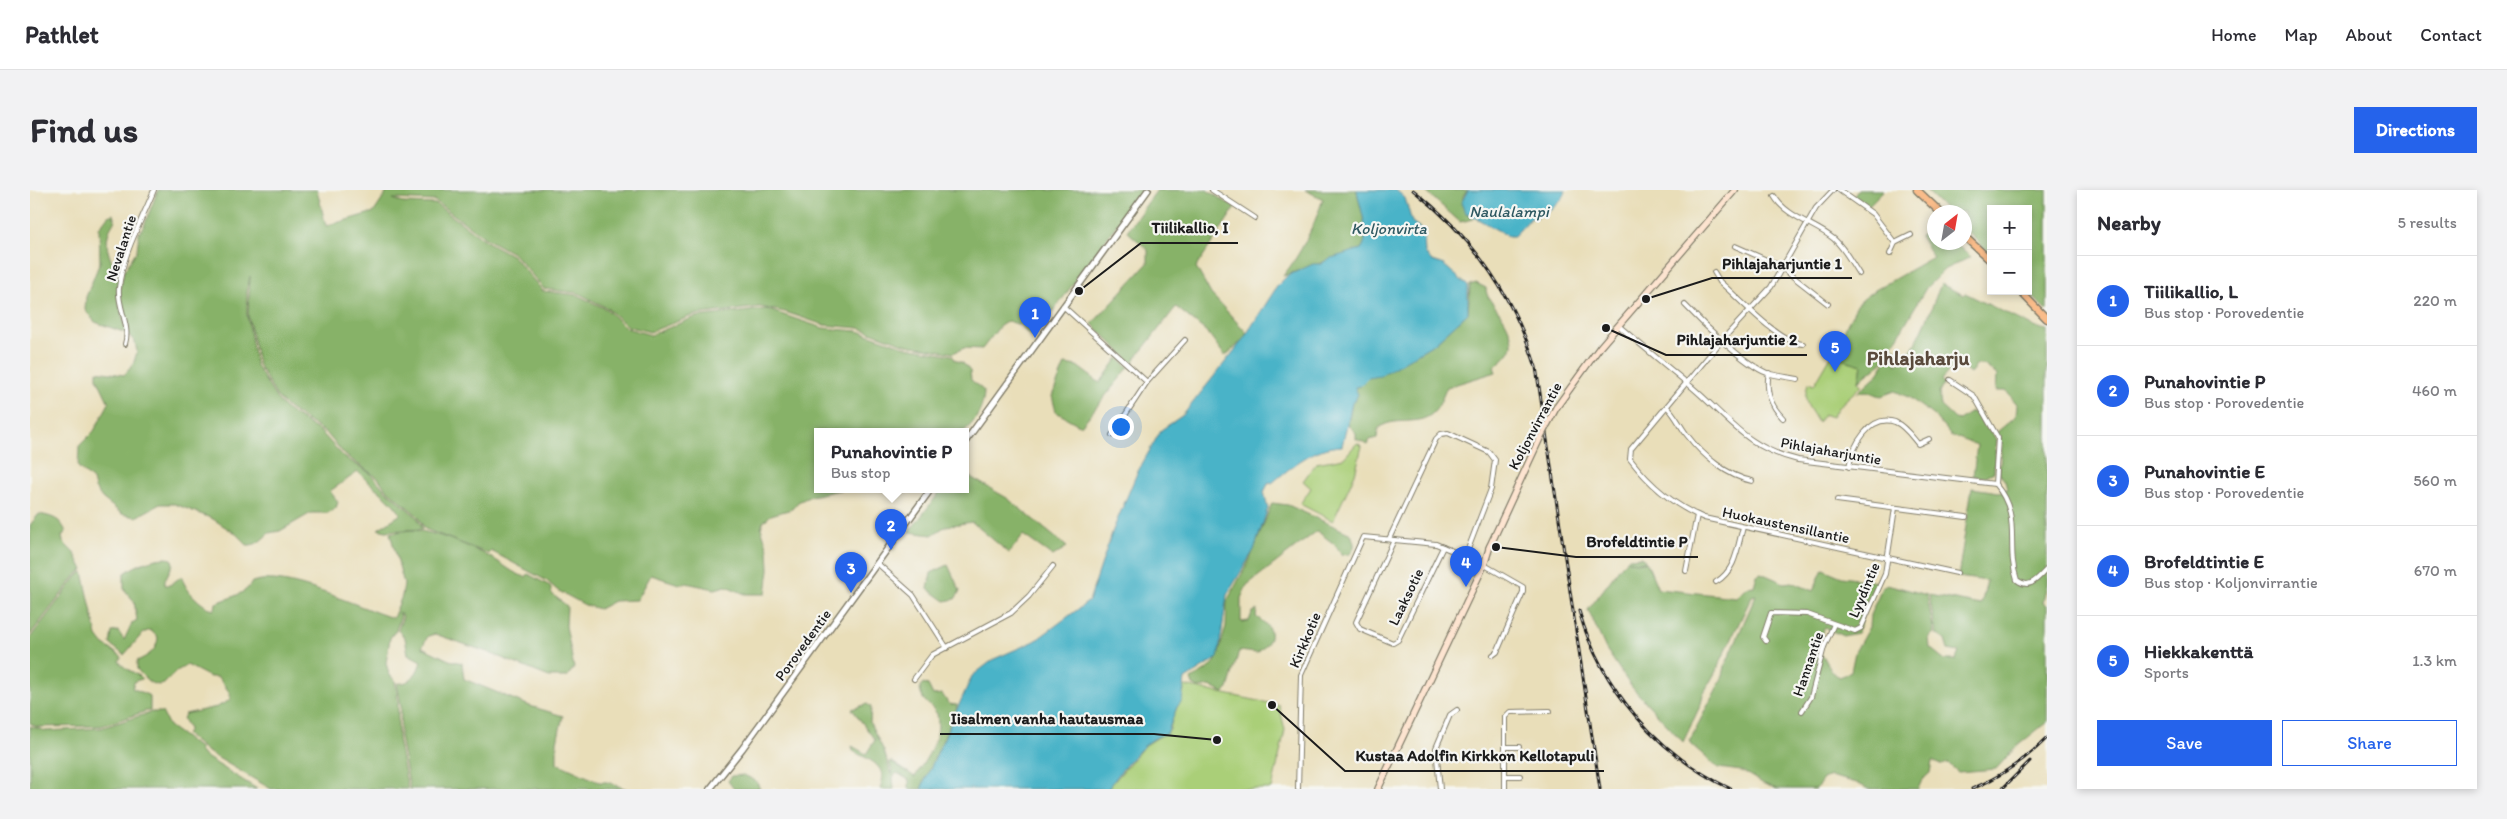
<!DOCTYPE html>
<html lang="en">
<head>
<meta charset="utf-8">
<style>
	body { margin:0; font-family:Itim,sans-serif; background:#f2f2f3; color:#2b2b33 }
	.controls { position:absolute; right:15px; top:15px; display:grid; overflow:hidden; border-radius:0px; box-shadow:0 2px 8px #0003 }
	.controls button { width:45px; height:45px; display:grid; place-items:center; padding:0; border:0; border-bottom:1px solid #e1e1e2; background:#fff; color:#2b2b33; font:25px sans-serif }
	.compass { position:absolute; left:1897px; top:15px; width:45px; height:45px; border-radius:50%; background:#fff; box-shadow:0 2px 8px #0003; rotate:31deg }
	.you { position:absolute; left:1090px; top:236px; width:18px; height:18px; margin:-12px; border:4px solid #fff; border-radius:50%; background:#1a73e8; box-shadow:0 0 0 8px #1a73e833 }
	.badge { display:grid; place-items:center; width:32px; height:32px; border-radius:50%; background:#2563eb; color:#fff; font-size:16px; font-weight:700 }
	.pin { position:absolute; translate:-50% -41px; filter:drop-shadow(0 1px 2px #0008) }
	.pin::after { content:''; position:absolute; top:26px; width:18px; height:15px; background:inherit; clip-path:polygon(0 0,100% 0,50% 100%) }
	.popup { position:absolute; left:784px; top:238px; width:155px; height:65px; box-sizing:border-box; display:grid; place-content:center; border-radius:0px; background:#fff; filter:drop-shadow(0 1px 4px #0005); font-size:16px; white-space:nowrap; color:#7c7c81 }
	.popup b { font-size:19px; color:#2b2b33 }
	.popup::after { content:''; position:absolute; left:50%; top:100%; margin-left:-10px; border:10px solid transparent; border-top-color:#fff }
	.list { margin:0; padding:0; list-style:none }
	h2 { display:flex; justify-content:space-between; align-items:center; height:65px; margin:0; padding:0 20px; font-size:21px }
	h2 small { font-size:16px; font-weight:400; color:#7c7c81 }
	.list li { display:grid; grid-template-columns:32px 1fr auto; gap:15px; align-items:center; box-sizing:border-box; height:90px; padding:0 20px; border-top:1px solid #e1e1e2 }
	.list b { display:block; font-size:19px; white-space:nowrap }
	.list p { margin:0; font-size:16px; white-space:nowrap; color:#7c7c81 }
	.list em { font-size:16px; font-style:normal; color:#7c7c81 }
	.actions { display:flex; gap:10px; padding:15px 20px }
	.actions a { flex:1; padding:11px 0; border:1px solid #2563eb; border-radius:0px; text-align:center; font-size:18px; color:#2563eb }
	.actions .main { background:#2563eb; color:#fff }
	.map { position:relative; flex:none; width:2017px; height:599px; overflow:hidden; border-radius:0px }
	header { display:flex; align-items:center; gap:30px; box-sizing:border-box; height:70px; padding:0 25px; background:#fff; border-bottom:1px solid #e1e1e2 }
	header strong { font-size:24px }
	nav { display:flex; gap:28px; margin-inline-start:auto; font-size:18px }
	.intro { display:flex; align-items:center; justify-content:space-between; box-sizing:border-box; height:120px; padding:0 30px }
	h1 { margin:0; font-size:35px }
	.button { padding:12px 22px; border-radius:0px; background:#2563eb; color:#fff; font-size:18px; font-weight:700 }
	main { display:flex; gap:30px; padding:0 30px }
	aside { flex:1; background:#fff; border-radius:0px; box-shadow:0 2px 8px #0003 }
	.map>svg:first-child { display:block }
	.green { fill:#aacf78; stroke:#63764a }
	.forest { fill:#87b268; stroke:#526742 }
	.water { fill:#4ab3c8; stroke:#336872 }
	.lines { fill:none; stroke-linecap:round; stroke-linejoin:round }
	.minor-casing { stroke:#827d6a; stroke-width:6 }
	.tertiary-casing { stroke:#827d6a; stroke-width:8 }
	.secondary-casing { stroke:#827d6a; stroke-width:8 }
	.trunk-casing { stroke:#827d6a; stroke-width:9 }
	.minor { stroke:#fff; stroke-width:4 }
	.tertiary { stroke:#fff; stroke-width:5 }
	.secondary { stroke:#fde4d0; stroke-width:5.5 }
	.trunk { stroke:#f9bc8a; stroke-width:6 }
	.rail-casing { stroke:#1c1c1c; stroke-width:3 }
	.rail { stroke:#f6f6f2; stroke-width:1; stroke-dasharray:4; stroke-linecap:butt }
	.secondary-bridge-casing { stroke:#827d6a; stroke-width:8; stroke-linecap:butt }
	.secondary-bridge { stroke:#fde4d0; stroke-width:5.5 }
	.labels { text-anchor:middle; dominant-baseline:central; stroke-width:4.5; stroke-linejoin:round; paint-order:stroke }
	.street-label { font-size:15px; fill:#1c1c1c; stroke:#f6f6f2 }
	.water-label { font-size:16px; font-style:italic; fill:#2e5861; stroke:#f6f6f2 }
	.district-label { font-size:20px; font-weight:bold; fill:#5a4a3c; stroke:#f6f6f2 }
	.leader { fill:none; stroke:#1c1c1c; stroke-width:2 }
	.callout-dot { fill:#1c1c1c; stroke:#f6f6f2; stroke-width:2 }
	.callout-label { font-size:16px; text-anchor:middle; font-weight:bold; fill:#1c1c1c; stroke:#f6f6f2; stroke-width:4.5; stroke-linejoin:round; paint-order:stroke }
</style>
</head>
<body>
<header>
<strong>Pathlet</strong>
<nav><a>Home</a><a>Map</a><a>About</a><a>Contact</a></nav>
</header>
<div class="intro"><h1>Find us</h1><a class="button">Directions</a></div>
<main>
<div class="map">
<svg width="2017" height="599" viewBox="0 0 2017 599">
	<rect width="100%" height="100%" fill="#f6f6f2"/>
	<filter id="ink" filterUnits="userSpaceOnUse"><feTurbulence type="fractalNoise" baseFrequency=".02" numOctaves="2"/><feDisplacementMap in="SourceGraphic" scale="10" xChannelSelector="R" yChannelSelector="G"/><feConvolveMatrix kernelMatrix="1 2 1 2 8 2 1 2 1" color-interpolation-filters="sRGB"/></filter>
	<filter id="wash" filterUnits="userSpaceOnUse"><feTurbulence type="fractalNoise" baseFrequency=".0096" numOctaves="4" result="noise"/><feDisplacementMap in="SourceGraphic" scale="20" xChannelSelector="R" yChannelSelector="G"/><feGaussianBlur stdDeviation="1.12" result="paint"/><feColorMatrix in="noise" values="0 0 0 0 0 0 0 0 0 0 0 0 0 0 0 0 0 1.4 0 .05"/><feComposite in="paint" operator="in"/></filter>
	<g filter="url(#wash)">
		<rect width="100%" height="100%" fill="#e9deb9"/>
		<g class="green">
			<path d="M 1801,166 L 1832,175 L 1829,191 L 1832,195 L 1809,216 L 1802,227 L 1793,224 L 1788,233 C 1779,215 1772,215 1778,193 L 1784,195 Z"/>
			<path d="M 1327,253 L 1332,256 L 1325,284 L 1303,331 L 1270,314 L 1281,298 L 1273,291 L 1286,273 L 1314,268 Z"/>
			<path d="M 1155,496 L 1249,515 L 1255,540 L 1242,599 L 1078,599 L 1114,556 L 1140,540 C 1142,524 1151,512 1155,496 Z"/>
		</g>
		<g class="forest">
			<path d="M 128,0 L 287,0 L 296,36 L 344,22 L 356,4 L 355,0 L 1112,0 L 1019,127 L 1017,126 L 1001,147 L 990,135 L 978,131 L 970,136 L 952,159 L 934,158 L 923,163 L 877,155 L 829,138 L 794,135 L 755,122 L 730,117 L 664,125 L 620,142 L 597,136 L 577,118 L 548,103 L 514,99 L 484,64 L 455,48 L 405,11 L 363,9 L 373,13 L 406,14 L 454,50 L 483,66 L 513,101 L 547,105 L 576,119 L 596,138 L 621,145 L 665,127 L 736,119 L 793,138 L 828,141 L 876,157 L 922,165 L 925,170 L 933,173 L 940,181 L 941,190 L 954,201 C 954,217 946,232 934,241 L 787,241 L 787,299 L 814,299 L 781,306 L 768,312 L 762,319 L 741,325 L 733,332 L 731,338 L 738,359 L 739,379 L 736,404 L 715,404 L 696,396 L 685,399 L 656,393 L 649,394 L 621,385 L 607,410 L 584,411 L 569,419 L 555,415 L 527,400 L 517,391 L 461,361 L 459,364 L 395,339 L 388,326 L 356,299 L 348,288 L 315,265 L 297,244 L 258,218 L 247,207 L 228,174 L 218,125 L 220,86 L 217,102 L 217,125 L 226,175 L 246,208 L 257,220 L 291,242 L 314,267 L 340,283 L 355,300 L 387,327 L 393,339 L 356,341 L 348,339 L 371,324 C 360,307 342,297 328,282 L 300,301 L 308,312 L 306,318 L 298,323 L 281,323 L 250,341 L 239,343 C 232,349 227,356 217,355 L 206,344 L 183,329 L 145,314 L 130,314 L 106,327 L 92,324 L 72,308 L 65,298 L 63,290 L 48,277 L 49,256 L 64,241 L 79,213 L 67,188 L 67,181 L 94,185 L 103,175 L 107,162 L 105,152 L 98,144 L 89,103 L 94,81 L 107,60 L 109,43 L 114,36 Z"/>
			<path d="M 1127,0 L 1177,0 L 1205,18 L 1166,77 L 1181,104 L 1217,143 L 1212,151 L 1195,166 L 1178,143 L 1146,117 L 1102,173 L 1062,134 L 1118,73 L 1118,60 L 1097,41 Z"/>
			<path d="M 1275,0 L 1327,0 C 1329,16 1342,46 1331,59 L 1253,86 C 1272,62 1283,38 1293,9 Z"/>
			<path d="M 1394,0 L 1438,0 L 1433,6 L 1435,22 L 1444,29 L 1430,32 Z"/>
			<path d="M 1828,0 L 1854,0 L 1837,17 L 1824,6 Z"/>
			<path d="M 1896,0 L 2017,0 L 2017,121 L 1997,101 L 1998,19 L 1961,19 L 1961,65 L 1935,39 L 1934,22 L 1918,22 Z"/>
			<path d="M 83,24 L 85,30 C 83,35 79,39 78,45 C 75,56 80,76 91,81 L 87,104 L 96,143 L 65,132 L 55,120 L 56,107 L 70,72 L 69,38 L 78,26 Z"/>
			<path d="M 1904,35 L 1904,52 L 1926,53 L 1941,67 L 1915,79 L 1896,98 L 1853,172 L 1829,191 L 1832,175 L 1801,166 L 1827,115 L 1840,103 L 1903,67 L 1890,46 Z"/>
			<path d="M 1446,93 L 1456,98 C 1456,107 1462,112 1467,119 C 1474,127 1483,144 1482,155 C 1481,164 1470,172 1464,177 L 1466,182 L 1417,197 C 1413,205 1410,216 1404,222 C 1389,238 1362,225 1348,239 L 1347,248 L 1339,250 L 1338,254 L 1326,249 L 1326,243 L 1318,235 L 1325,197 L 1330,196 L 1338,188 L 1350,185 L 1405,153 L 1438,123 L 1440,95 Z"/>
			<path d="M 1911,94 L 1933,105 L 1935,103 L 2006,138 L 2017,140 L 2017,394 L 2013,412 L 2017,415 L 2017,532 L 1986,557 L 1966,579 L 1928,582 L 1918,573 L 1912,575 L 1902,571 L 1900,583 L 1892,590 L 1888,599 L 1838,599 L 1827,593 L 1800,586 L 1793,589 L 1786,599 L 1747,599 L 1734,594 L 1712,581 L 1688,578 L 1662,555 L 1660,550 L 1693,486 L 1695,476 L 1726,405 L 1722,406 L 1685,483 L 1673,504 L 1671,514 L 1653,552 L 1600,495 L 1576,459 L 1558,420 L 1592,375 L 1599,368 L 1612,367 L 1616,372 L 1598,371 L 1617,373 L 1628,399 L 1706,407 L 1716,397 L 1724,396 L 1727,385 L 1731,383 L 1754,393 L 1762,392 L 1783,401 L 1793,379 L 1812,387 L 1847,392 L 1832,423 L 1831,434 L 1827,443 L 1813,446 L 1795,438 L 1781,459 C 1784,461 1793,465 1795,469 C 1800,477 1799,482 1810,487 L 1821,481 L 1825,462 L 1839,437 L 1840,425 L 1852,397 L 1857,394 L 1897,405 L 1904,443 L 1899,447 L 1900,458 L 1915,470 L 1926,470 L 1929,462 L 1918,460 L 1915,450 L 1906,444 L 1899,405 L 1951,415 L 1957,391 L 1928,387 L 1942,298 L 1969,302 L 1977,299 L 1975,291 L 1969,283 L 1972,255 L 1967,242 L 1986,226 L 1987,214 L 1976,201 L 1966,201 L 1967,185 L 1954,175 L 1947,175 L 1940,183 L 1927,172 L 1911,190 L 1914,193 L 1909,203 L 1911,216 L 1925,229 L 1929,230 L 1941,222 L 1948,223 L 1953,236 L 1962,242 L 1966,250 L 1964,282 L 1954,287 L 1943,286 L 1947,255 L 1920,245 L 1905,227 L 1880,208 L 1865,201 L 1851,206 L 1836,201 L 1827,203 L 1847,185 L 1865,157 L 1869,162 L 1866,174 C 1886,167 1903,112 1911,94 Z"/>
			<path d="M 1088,168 L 1099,177 L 1051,236 L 1026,222 L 1022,206 L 1035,174 L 1047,176 L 1070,193 Z"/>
			<path d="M 935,284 L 977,308 L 1037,357 L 1023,366 L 993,345 L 979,363 L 942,332 L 916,336 L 902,345 L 879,342 L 912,299 L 935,299 Z"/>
			<path d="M 1242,313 L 1258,315 L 1321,344 C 1324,352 1327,359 1318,365 L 1312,364 L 1304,354 L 1287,341 L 1217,395 L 1211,408 L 1211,432 L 1219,431 L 1222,423 L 1227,419 L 1226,427 C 1245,438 1245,450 1227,463 L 1209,461 L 1198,499 L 1193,503 L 1180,496 L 1169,498 L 1163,495 L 1161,489 L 1175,481 L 1185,472 L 1188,466 L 1196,436 L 1197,411 L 1220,369 Z"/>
			<path d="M 9,324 C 23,327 30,328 36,342 L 32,346 L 33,352 L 45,364 L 53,380 L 46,385 L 0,445 L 0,335 Z"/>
			<path d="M 380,340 C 403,340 442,357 462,368 C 473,374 483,384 496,387 L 498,384 L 520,396 L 522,404 L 537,416 L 536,436 L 544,478 L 537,487 L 519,487 L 457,462 L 405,444 L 398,446 L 392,457 L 419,470 L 432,473 L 434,489 L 500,516 L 533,526 L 527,552 L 527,573 L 569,592 L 577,592 L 597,599 L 380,599 L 370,547 L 371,517 L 367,493 C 380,495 388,483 391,471 L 378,464 L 375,448 L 368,440 L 373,426 L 368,422 L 371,426 L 366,440 L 360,448 L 356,473 L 359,484 L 365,491 L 368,510 L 368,548 L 378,599 L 241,599 L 176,561 L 156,544 L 159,539 L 153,529 L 155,524 L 187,517 L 200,510 L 200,503 L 188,487 L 180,487 L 157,475 L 145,482 L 134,494 C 121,498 114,487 107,479 L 107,471 C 118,466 127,461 128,447 L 120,440 L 113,443 L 94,465 L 80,454 L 82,442 L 88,441 L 94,450 L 102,433 L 107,430 L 104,411 L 94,399 L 94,384 C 104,375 129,365 142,369 L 143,374 L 135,390 L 135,395 L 140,395 L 152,386 C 154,400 171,415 183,420 L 185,419 L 186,413 C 198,408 217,404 222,392 C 255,380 329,418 363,428 L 372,406 L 374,394 L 360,343 Z"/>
			<path d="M 918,375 L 930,401 L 925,409 L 915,411 L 898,399 L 901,383 Z"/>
			<path d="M 53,382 L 67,446 L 73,454 L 92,467 L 89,471 C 95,481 106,481 112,489 L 105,491 L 102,498 L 120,506 L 120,520 L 71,536 L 7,537 L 0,533 L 0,448 L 47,386 Z"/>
			<path d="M 893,493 L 898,495 L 903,505 L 912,504 L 919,514 L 927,515 L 926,521 L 891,599 L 879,599 L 879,590 L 867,583 L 863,587 L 864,599 L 850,599 C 859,574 838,570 823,561 L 822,556 L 836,564 L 845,550 L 822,519 L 837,514 L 841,517 L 840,533 L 854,561 L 861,584 L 863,584 L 859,572 L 862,572 L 885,587 C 897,566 912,549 907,524 C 900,513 890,512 890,497 Z"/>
			<path d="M 122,522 L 132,522 L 139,536 L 171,559 L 169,561 L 173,565 L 227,599 L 0,599 L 0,536 L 16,541 L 71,538 Z"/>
			<path d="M 714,585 L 726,591 L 730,599 L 704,599 L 698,591 L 702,586 Z"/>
		</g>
		<g class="water">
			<path d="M 1327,0 L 1366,0 L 1375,8 L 1382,32 L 1389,37 L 1394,47 L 1395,63 L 1402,71 L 1414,75 L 1438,96 L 1438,123 L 1405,153 L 1350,186 L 1338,188 L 1330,196 L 1325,197 L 1328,205 L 1322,213 L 1312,256 C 1283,257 1263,276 1242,293 L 1239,292 L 1234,302 L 1238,318 L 1224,360 L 1197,405 L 1188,468 L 1155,489 L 1152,511 L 1147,517 L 1137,544 C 1117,545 1090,582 1078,599 L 891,599 L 942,486 L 964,469 L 1005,451 L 1059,411 L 1083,340 L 1107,283 L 1131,240 L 1153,225 L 1212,151 L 1248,95 L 1257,86 L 1283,74 L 1291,74 L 1298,69 L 1331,59 C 1342,46 1329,16 1327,0 Z"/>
			<path d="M 1438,0 L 1536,0 C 1534,13 1516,22 1505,28 L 1501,28 L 1484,46 L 1478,46 L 1435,22 L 1431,13 Z"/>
		</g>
	</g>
	<g filter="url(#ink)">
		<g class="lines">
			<g class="minor-casing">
				<g id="minor">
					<path d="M 1182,0 L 1225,28"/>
					<path d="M 1803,0 L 1786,18 L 1741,97 L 1693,149 L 1601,259 L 1600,269 C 1619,294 1645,316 1674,328 L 1927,383"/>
					<path d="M 1809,0 L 1843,24 L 1865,53"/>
					<path d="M 1744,6 C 1756,27 1786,34 1804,49 C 1815,59 1821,72 1829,84"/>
					<path d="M 1705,56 L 1748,75 L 1798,114"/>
					<path d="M 1860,64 L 1865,53 L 1881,45"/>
					<path d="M 1684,82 L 1690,92 C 1710,109 1748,152 1773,154"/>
					<path d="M 1655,115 C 1672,133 1714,174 1737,183 C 1746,186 1758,187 1768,189"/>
					<path d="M 1033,116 L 1117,192"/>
					<path d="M 1589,136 C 1613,157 1638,177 1663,198 C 1700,230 1717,258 1768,270 L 1965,294"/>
					<path d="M 95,154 C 101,135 87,117 89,98 C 92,65 112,30 124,0"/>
					<path d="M 1739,183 C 1735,200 1741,216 1753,228"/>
					<path d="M 1920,190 L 1944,206 L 1968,248 L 1965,294"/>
					<path d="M 1637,217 C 1645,224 1650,236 1657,245 C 1673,266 1697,286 1722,291"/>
					<path d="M 1082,245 L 1117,192 L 1155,150"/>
					<path d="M 1819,277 C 1822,257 1840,223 1865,232 C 1875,236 1882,247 1888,254 L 1899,249"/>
					<path d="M 1965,294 C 1993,326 1975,356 1987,390 C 2000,400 2007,389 2017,379"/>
					<path d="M 1807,310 L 1936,327"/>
					<path d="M 1359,349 L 1406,249 L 1411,244 L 1418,243 L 1459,262 L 1465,270 L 1461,299 L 1435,367"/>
					<path d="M 1364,350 L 1326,432 L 1330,439 L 1363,453 L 1368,450 L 1413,357"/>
					<path d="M 1439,368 L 1452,378"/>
					<path d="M 847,373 L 883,405 L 917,458"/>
					<path d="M 1656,381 L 1667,325"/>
					<path d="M 1686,392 C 1706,380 1707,359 1713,337"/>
					<path d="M 1736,451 L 1733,447 L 1741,423 L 1777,424 L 1825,441 L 1831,438 L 1855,384 L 1865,318"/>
					<path d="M 884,489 L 902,465 L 981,423 L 999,406 L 1023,376"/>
					<path d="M 1772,521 L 1781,507 L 1794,457 L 1804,434"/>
					<path d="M 1475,557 L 1489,557"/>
					<path d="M 1475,586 L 1490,586"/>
					<path d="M 1268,599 L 1271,485 L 1333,347 L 1406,354 L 1451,373 L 1493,397 L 1493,402 L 1467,462 L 1463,465"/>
					<path d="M 1410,599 L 1406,558 L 1420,525 L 1427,520"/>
					<path d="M 1475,599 L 1475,527 L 1480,522 L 1520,521"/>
				</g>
			</g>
			<g class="tertiary-casing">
				<g id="tertiary">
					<path d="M 935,252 L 1118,0"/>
					<path d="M 680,599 L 712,559 L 901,299"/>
				</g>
			</g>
			<g class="secondary-casing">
				<g id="secondary">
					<path d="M 1526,218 L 1570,157 L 1705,0"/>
					<path d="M 1459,358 L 1510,248"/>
					<path d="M 1348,599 L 1454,375 L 1460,356"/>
				</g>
			</g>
			<g class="trunk-casing">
				<g id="trunk">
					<path d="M 1887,0 L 1910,22"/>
					<path d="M 1934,46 L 1961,71"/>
					<path d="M 1990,101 L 2017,129"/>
				</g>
			</g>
			<use href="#minor" class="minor"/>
			<use href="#tertiary" class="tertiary"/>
			<use href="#secondary" class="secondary"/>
			<use href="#trunk" class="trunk"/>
			<g class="rail-casing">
				<g id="rail">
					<path d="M 1383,0 C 1442,46 1483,105 1506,177 L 1570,599"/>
					<path d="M 1549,421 C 1571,498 1627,564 1701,599"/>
					<path d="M 1942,599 C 1970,587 1995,570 2017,548"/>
					<path d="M 1972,599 L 2000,571"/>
				</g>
			</g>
			<use href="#rail" class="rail"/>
			<g class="secondary-bridge-casing">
				<path id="secondary-bridge" d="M 1510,248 L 1526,218"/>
			</g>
			<use href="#secondary-bridge" class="secondary-bridge"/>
		</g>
	</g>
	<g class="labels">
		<g class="street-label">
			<text transform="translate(91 58) rotate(-72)">Nevalantie</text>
			<text transform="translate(1505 236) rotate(-62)">Koljonvirrantie</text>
			<text transform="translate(1801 261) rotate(10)">Pihlajaharjuntie</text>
			<text transform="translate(1756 335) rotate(12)">Huokaustensillantie</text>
			<text transform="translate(1834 400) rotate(-67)">Lyydintie</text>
			<text transform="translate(1376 407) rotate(-64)">Laaksotie</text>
			<text transform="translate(1275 450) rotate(-67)">Kirkkotie</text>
			<text transform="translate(773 455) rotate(-54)">Porovedentie</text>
			<text transform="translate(1778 474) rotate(-71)">Hannantie</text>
		</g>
		<g class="water-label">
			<text x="1479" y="21">Naulalampi</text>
			<text x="1359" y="38">Koljonvirta</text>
		</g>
		<g class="district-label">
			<text x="1888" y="168">Pihlajaharju</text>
		</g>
	</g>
	<path class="leader" d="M1049 101L1111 53H1208M1616 109L1682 88H1822M1576 138L1636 165H1777M1466 357L1546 367H1668M1187 550L1124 544H910M1242 515L1315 581H1574"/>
	<g class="callout-dot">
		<circle cx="1049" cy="101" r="5"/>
		<circle cx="1616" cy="109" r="5"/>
		<circle cx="1576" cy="138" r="5"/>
		<circle cx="1466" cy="357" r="5"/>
		<circle cx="1187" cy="550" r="5"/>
		<circle cx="1242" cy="515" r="5"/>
	</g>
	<g class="callout-label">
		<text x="1160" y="43">Tiilikallio, I</text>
		<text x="1752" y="79">Pihlajaharjuntie 1</text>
		<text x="1707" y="155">Pihlajaharjuntie 2</text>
		<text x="1607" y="357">Brofeldtintie P</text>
		<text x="1017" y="534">Iisalmen vanha hautausmaa</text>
		<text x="1445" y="571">Kustaa Adolfin Kirkkon Kellotapuli</text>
	</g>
</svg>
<div class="controls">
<button>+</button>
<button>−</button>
</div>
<svg class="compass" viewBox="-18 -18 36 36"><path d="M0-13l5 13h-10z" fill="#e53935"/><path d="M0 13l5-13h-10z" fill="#7c7c81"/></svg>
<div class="you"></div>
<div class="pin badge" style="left:1005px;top:148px">1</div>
<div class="pin badge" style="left:861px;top:360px">2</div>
<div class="popup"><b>Punahovintie P</b>Bus stop</div>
<div class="pin badge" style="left:821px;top:403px">3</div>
<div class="pin badge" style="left:1436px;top:397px">4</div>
<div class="pin badge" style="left:1805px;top:182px">5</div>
</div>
<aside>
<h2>Nearby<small>5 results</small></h2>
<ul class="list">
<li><span class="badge">1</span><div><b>Tiilikallio, L</b><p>Bus stop · Porovedentie</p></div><em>220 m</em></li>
<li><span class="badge">2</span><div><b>Punahovintie P</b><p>Bus stop · Porovedentie</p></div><em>460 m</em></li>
<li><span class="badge">3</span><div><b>Punahovintie E</b><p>Bus stop · Porovedentie</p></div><em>560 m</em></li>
<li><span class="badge">4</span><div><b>Brofeldtintie E</b><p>Bus stop · Koljonvirrantie</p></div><em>670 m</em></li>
<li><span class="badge">5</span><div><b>Hiekkakenttä</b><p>Sports</p></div><em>1.3 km</em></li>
</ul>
<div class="actions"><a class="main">Save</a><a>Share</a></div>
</aside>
</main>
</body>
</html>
